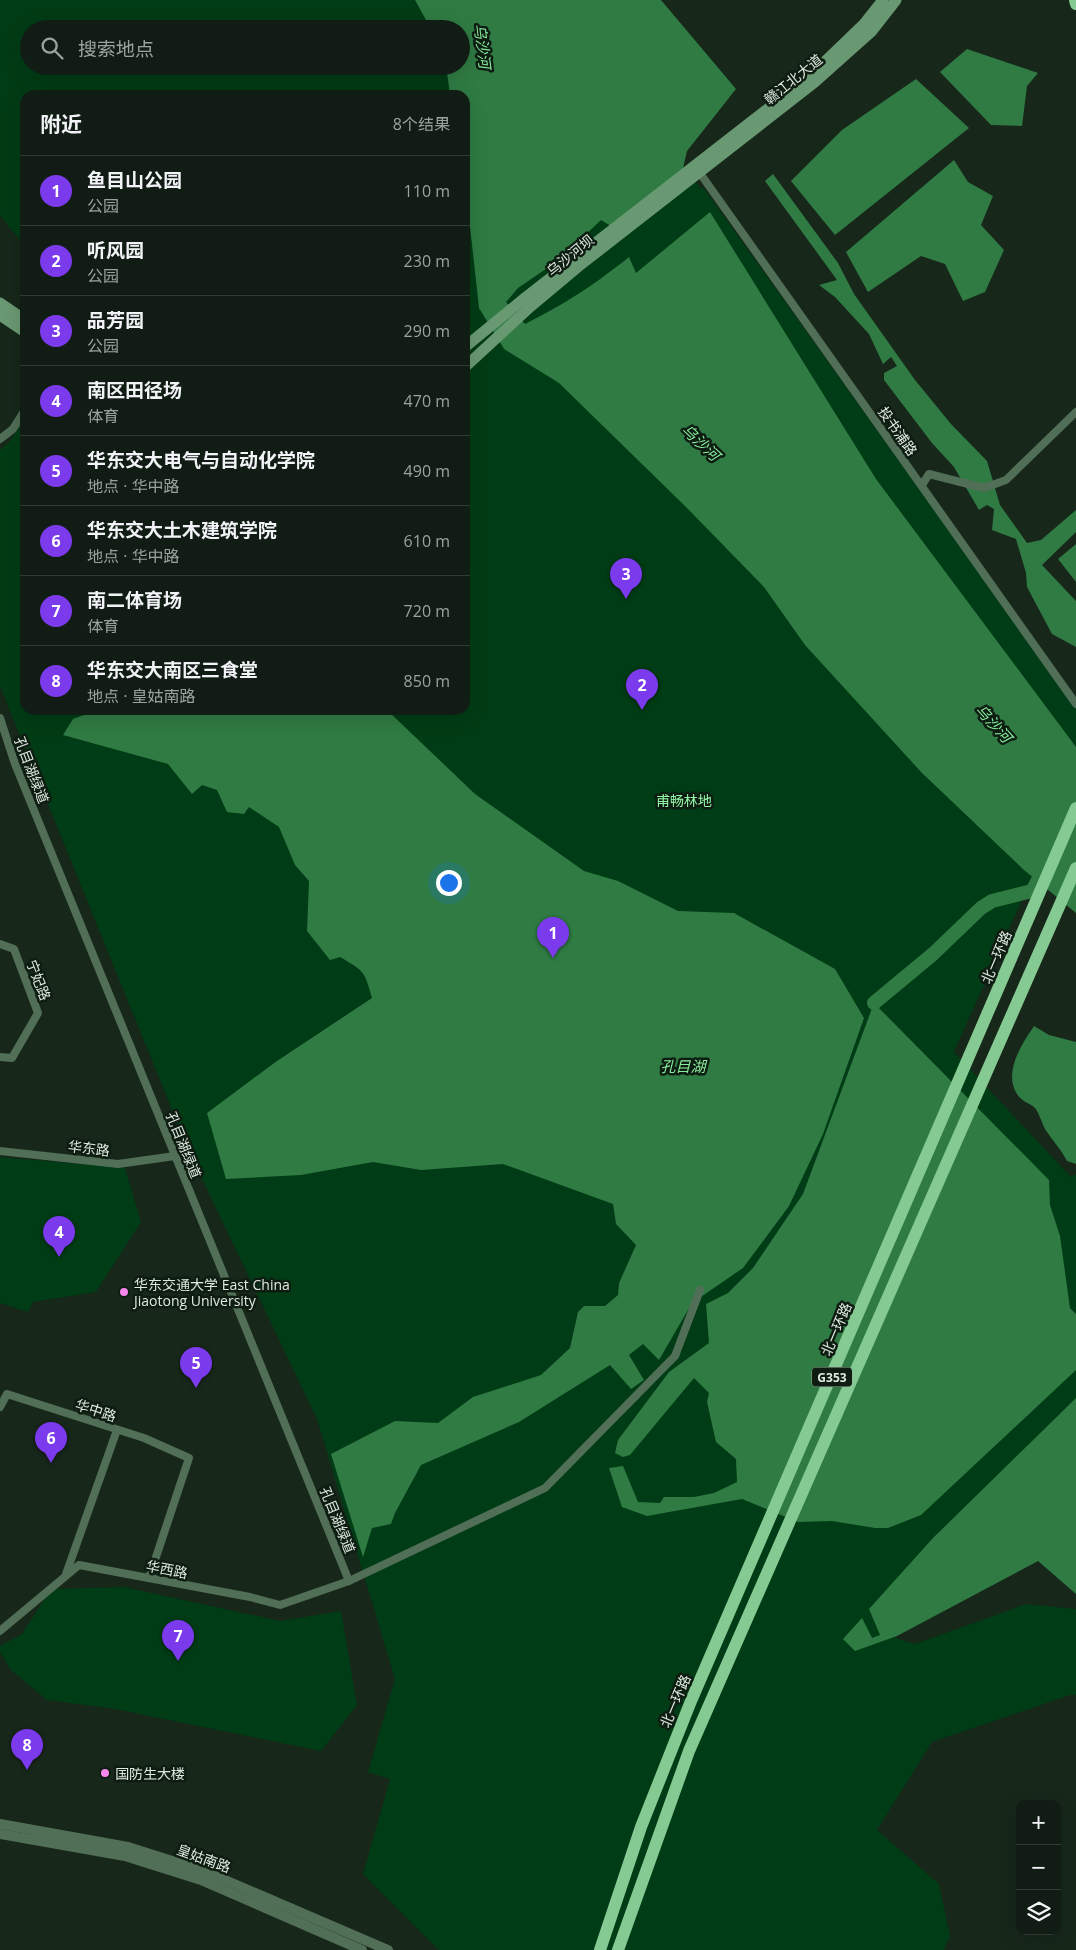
<!DOCTYPE html>
<html lang="zh">
<head>
<meta charset="utf-8">
<style>
	body { margin:0; font-family:"Open Sans","Noto Sans SC",sans-serif; background:#1a261d; color:#f1f3f6 }
	.controls { position:absolute; right:15px; bottom:15px; display:grid; overflow:hidden; border-radius:10px; box-shadow:0 5px 20px #0002 }
	.controls button { width:45px; height:45px; display:grid; place-items:center; padding:0; border:0; border-bottom:1px solid #303b34; background:#111d14; color:#f1f3f6; font:25px sans-serif }
	.you { position:absolute; left:448px; top:882px; width:18px; height:18px; margin:-12px; border:4px solid #fff; border-radius:50%; background:#1a73e8; box-shadow:0 0 0 8px #1a73e833 }
	.badge { display:grid; place-items:center; width:32px; height:32px; border-radius:50%; background:#7c3aed; color:#fff; font-size:16px; font-weight:700 }
	.pin { position:absolute; translate:-50% -41px; filter:drop-shadow(0 1px 2px #0008) }
	.pin::after { content:''; position:absolute; top:26px; width:18px; height:15px; background:inherit; clip-path:polygon(0 0,100% 0,50% 100%) }
	.list { margin:0; padding:0; list-style:none }
	h2 { display:flex; justify-content:space-between; align-items:center; height:65px; margin:0; padding:0 20px; font-size:21px }
	h2 small { font-size:16px; font-weight:400; color:#9ca2a0 }
	.list li { display:grid; grid-template-columns:32px 1fr auto; gap:15px; align-items:center; box-sizing:border-box; height:70px; padding:0 20px; border-top:1px solid #303b34 }
	.list b { display:block; font-size:19px; white-space:nowrap }
	.list p { margin:0; font-size:16px; white-space:nowrap; color:#9ca2a0 }
	.list em { font-size:16px; font-style:normal; color:#9ca2a0 }
	.icon { flex:none; width:28px; height:28px; fill:none; stroke:currentColor; stroke-width:2; stroke-linecap:round; stroke-linejoin:round }
	.map { position:relative; flex:none; width:1076px; height:1950px; overflow:hidden }
	.search { position:absolute; background:#111d14; box-shadow:0 5px 20px #0002; left:20px; top:20px; width:450px; height:55px; display:flex; align-items:center; gap:12px; box-sizing:border-box; padding:0 18px; border-radius:28px; color:#9ca2a0; font-size:19px }
	.panel { position:absolute; background:#111d14; box-shadow:0 5px 20px #0002; left:20px; top:90px; width:450px; height:625px; border-radius:15px }
	.map>svg:first-child { display:block }
	.green { fill:#003c15; fill-rule:evenodd }
	.water { fill:#2f7b43 }
	.lines { fill:none; stroke-linecap:round; stroke-linejoin:round }
	.river { stroke:#2f7b43; stroke-width:14 }
	.minor { stroke:#516e56; stroke-width:8 }
	.tertiary { stroke:#516e56; stroke-width:10 }
	.secondary { stroke:#699972; stroke-width:11 }
	.trunk { stroke:#84ca92; stroke-width:12 }
	.poi-dot { fill:#f688ed; stroke:#0e1d11; stroke-width:2 }
	.labels { text-anchor:middle; dominant-baseline:central; stroke-width:5; stroke-linejoin:round; paint-order:stroke }
	.shield { fill:#0e1d11; stroke:#a0aca2; stroke-width:1 }
	.shield-label { font-size:12px; font-weight:bold; fill:#dfe9e0 }
	.street-label { font-size:14px; fill:#dfe9e0; stroke:#0e1d11 }
	.park-label { font-size:14px; fill:#93f7a7; stroke:#0e1d11 }
	.poi-label { font-size:14px; fill:#dfe9e0; stroke:#0e1d11; text-anchor:start }
	.water-label { font-size:15px; font-style:italic; fill:#87ec9d; stroke:#0e1d11 }
</style>
</head>
<body>
<div class="map">
<svg width="1076" height="1950" viewBox="0 0 1076 1950">
	<rect width="100%" height="100%" fill="#17271a"/>
	<g class="green">
		<path d="M 0,0 L 565,0 L 701,189 L 703,187 L 1076,708 L 1076,779 L 954,1052 L 1071,1177 L 1076,1174 L 1076,1425 L 872,1610 L 871,1616 L 890,1636 L 915,1644 L 1026,1604 L 1076,1609 L 1076,1695 L 1070,1695 L 932,1742 L 877,1830 L 939,1884 L 950,1936 L 944,1950 L 439,1950 L 363,1874 L 390,1779 L 368,1772 L 395,1679 L 317,1419 L 190,1154 L 0,686 L 0,450 L 9,442 L 25,419 L 25,710 L 465,710 L 465,95 L 25,95 L 25,247 L 0,215 ZM 29,29 L 461,29 L 461,66 L 29,66 Z"/>
		<path d="M 0,1157 L 125,1168 L 141,1222 L 96,1292 L 33,1302 L 28,1312 L 0,1303 Z"/>
		<path d="M 124,1587 L 280,1621 L 341,1611 L 357,1705 L 321,1751 L 115,1709 L 47,1700 L 11,1670 L 0,1652 L 0,1646 L 22,1634 L 51,1589 Z"/>
	</g>
	<g class="water">
		<path d="M 415,0 L 661,0 L 736,89 L 687,151 L 681,177 L 614,228 L 601,220 L 559,260 L 518,288 L 506,302 L 525,324 C 565,304 594,285 629,257 L 636,273 L 710,212 L 876,479 L 1076,747 L 1076,913 L 1024,870 L 922,773 L 805,645 L 764,587 L 687,508 L 559,383 L 504,349 L 479,308 L 465,181 L 465,95 L 450,94 L 446,66 L 461,66 L 461,29 L 431,29 Z"/>
		<path d="M 967,49 L 1038,73 L 1027,86 L 1022,126 L 991,125 L 940,72 Z"/>
		<path d="M 916,79 L 969,128 L 835,235 L 791,181 L 842,130 Z"/>
		<path d="M 954,160 L 968,182 L 993,196 L 981,225 L 1004,250 L 985,292 L 963,301 L 945,264 L 921,256 L 868,292 L 846,252 Z"/>
		<path d="M 773,174 L 838,263 L 854,294 L 915,380 L 951,424 L 987,461 L 1000,505 L 1027,543 L 1041,540 L 1076,510 L 1076,532 L 1042,565 L 1076,601 L 1076,647 L 1052,634 L 1027,587 L 1026,573 L 1016,539 L 992,530 L 994,509 L 987,505 L 979,510 L 954,467 L 932,443 L 884,380 L 884,373 L 897,366 L 891,357 L 883,364 L 869,334 L 835,297 L 819,285 L 837,280 L 765,181 Z"/>
		<path d="M 1076,544 L 1076,582 L 1058,559 Z"/>
		<path d="M 98,710 L 387,710 L 475,794 L 584,871 L 618,881 L 678,911 L 734,913 L 835,969 L 864,1018 L 823,1134 L 789,1206 L 743,1268 L 692,1303 L 659,1360 L 643,1344 L 629,1355 L 644,1380 L 631,1389 L 610,1365 L 519,1422 L 421,1465 L 395,1513 L 391,1524 L 372,1528 L 363,1557 L 331,1454 L 395,1421 L 438,1423 L 473,1397 L 541,1375 L 570,1348 L 578,1312 L 584,1306 L 605,1306 L 618,1295 L 619,1283 L 636,1245 L 616,1224 L 613,1204 L 503,1164 L 421,1170 L 373,1162 L 301,1175 L 226,1179 L 207,1113 L 277,1061 L 372,998 C 364,970 365,972 340,957 L 330,960 L 307,931 L 309,881 L 295,865 L 279,827 L 249,807 L 244,814 L 227,812 L 217,790 L 202,785 L 192,794 L 168,764 L 63,735 L 73,719 Z"/>
		<path d="M 874,1003 L 1049,1180 L 1050,1205 L 1060,1236 L 1070,1308 L 1076,1314 L 1076,1370 L 921,1515 L 888,1528 L 875,1528 L 832,1521 L 798,1522 L 742,1499 L 647,1516 L 622,1507 L 609,1468 L 623,1466 L 638,1502 L 660,1503 L 664,1497 L 694,1497 L 714,1493 L 737,1482 L 736,1459 L 716,1442 L 707,1402 L 709,1393 L 694,1378 L 630,1455 L 623,1457 L 615,1453 L 618,1440 L 669,1372 L 709,1343 L 706,1304 L 728,1293 L 753,1268 L 803,1194 Z"/>
		<path d="M 1034,1026 L 1049,1035 L 1076,1042 L 1076,1164 L 1067,1161 C 1061,1149 1052,1140 1045,1129 C 1042,1123 1039,1113 1035,1108 C 1030,1103 1022,1102 1017,1094 C 1003,1072 1022,1044 1034,1026 Z"/>
		<path d="M 1076,1398 L 1076,1594 L 1038,1561 L 897,1636 L 855,1651 L 843,1639 L 862,1618 L 872,1638 L 880,1635 L 869,1609 L 933,1538 Z"/>
	</g>
	<g class="lines">
		<path class="river" d="M 874,1003 L 933,954 L 981,908 L 992,901 L 1032,891 L 1044,869"/>
		<g class="minor">
			<path d="M 697,169 L 1076,704"/>
			<path d="M 0,439 L 13,429 L 25,410"/>
			<path d="M 922,485 L 929,474 L 984,488 L 1006,480 L 1076,412"/>
			<path d="M 0,718 L 15,764 L 349,1581"/>
			<path d="M 0,944 L 14,949 L 38,1013 L 12,1058 L 0,1057"/>
			<path d="M 0,1151 L 118,1164 L 175,1156"/>
			<path d="M 0,1407 L 7,1394 L 144,1438 L 189,1458 L 149,1578"/>
			<path d="M 66,1574 L 117,1430"/>
			<path d="M 0,1631 L 79,1565 L 250,1597 L 280,1605 L 349,1581 L 545,1488 L 675,1356 L 700,1290"/>
		</g>
		<g class="tertiary">
			<path d="M 0,1824 L 128,1847 L 204,1871 L 388,1950"/>
			<path d="M 0,1834 L 125,1856 L 201,1880 L 362,1950"/>
		</g>
		<g class="secondary">
			<path d="M 0,303 L 25,320"/>
			<path d="M 0,315 L 25,332"/>
			<path d="M 465,347 L 526,297 L 810,76 L 864,24 L 883,0"/>
			<path d="M 465,367 L 530,307 L 579,266 L 815,82 L 871,32 L 896,0"/>
		</g>
		<g class="trunk">
			<path d="M 1075,0 L 1076,4"/>
			<path d="M 600,1950 L 641,1827 L 691,1701 L 1076,808"/>
			<path d="M 618,1950 L 689,1751 L 1076,868"/>
		</g>
	</g>
	<g class="poi-dot">
		<circle cx="124" cy="1292" r="5"/>
		<circle cx="105" cy="1773" r="5"/>
	</g>
	<g class="labels">
		<rect class="shield" x="812" y="1367.5" width="40" height="19" rx="4"/>
		<g class="shield-label">
			<text x="832" y="1377">G353</text>
		</g>
		<g class="street-label">
			<text transform="translate(793 79) rotate(-39)">赣江北大道</text>
			<text transform="translate(570 255) rotate(-39)">乌沙河坝</text>
			<text transform="translate(898 431) rotate(55)">投书浦路</text>
			<text transform="translate(32 770) rotate(69)">孔目湖绿道</text>
			<text transform="translate(996 957) rotate(-67)">北一环路</text>
			<text transform="translate(39 980) rotate(69)">宁妃路</text>
			<text transform="translate(184 1145) rotate(68)">孔目湖绿道</text>
			<text transform="translate(89 1148) rotate(7)">华东路</text>
			<text transform="translate(836 1329) rotate(-67)">北一环路</text>
			<text transform="translate(96 1410) rotate(18)">华中路</text>
			<text transform="translate(338 1520) rotate(68)">孔目湖绿道</text>
			<text transform="translate(167 1569) rotate(11)">华西路</text>
			<text transform="translate(675 1701) rotate(-67)">北一环路</text>
			<text transform="translate(204 1858) rotate(20)">皇姑南路</text>
		</g>
		<g class="park-label">
			<text x="684" y="800">甫畅林地</text>
		</g>
		<g class="poi-label">
			<text x="134" y="1284">华东交通大学 East China<tspan x="134" dy="16">Jiaotong University</tspan></text>
			<text x="115" y="1773">国防生大楼</text>
		</g>
		<g class="water-label">
			<text transform="translate(483 46) rotate(83)">乌沙河</text>
			<text transform="translate(701 442) rotate(43)">乌沙河</text>
			<text transform="translate(994 723) rotate(48)">乌沙河</text>
			<text x="683" y="1066">孔目湖</text>
		</g>
	</g>
</svg>
<div class="controls">
<button>+</button>
<button>−</button>
<button><svg class="icon" aria-label="layers" viewBox="0 0 24 24"><path d="M12 4l9 5-9 5-9-5zM3 14l9 5 9-5"/></svg></button>
</div>
<div class="you"></div>
<div class="pin badge" style="left:553px;top:958px">1</div>
<div class="pin badge" style="left:642px;top:710px">2</div>
<div class="pin badge" style="left:626px;top:599px">3</div>
<div class="pin badge" style="left:59px;top:1257px">4</div>
<div class="pin badge" style="left:196px;top:1388px">5</div>
<div class="pin badge" style="left:51px;top:1463px">6</div>
<div class="pin badge" style="left:178px;top:1661px">7</div>
<div class="pin badge" style="left:27px;top:1770px">8</div>
<div class="search"><svg class="icon" aria-label="search" viewBox="0 0 24 24"><circle cx="10" cy="10" r="6"/><path d="M15 15l6 6"/></svg>搜索地点</div>
<section class="panel">
<h2>附近<small>8个结果</small></h2>
<ul class="list">
<li><span class="badge">1</span><div><b>鱼目山公园</b><p>公园</p></div><em>110 m</em></li>
<li><span class="badge">2</span><div><b>听风园</b><p>公园</p></div><em>230 m</em></li>
<li><span class="badge">3</span><div><b>品芳园</b><p>公园</p></div><em>290 m</em></li>
<li><span class="badge">4</span><div><b>南区田径场</b><p>体育</p></div><em>470 m</em></li>
<li><span class="badge">5</span><div><b>华东交大电气与自动化学院</b><p>地点 · 华中路</p></div><em>490 m</em></li>
<li><span class="badge">6</span><div><b>华东交大土木建筑学院</b><p>地点 · 华中路</p></div><em>610 m</em></li>
<li><span class="badge">7</span><div><b>南二体育场</b><p>体育</p></div><em>720 m</em></li>
<li><span class="badge">8</span><div><b>华东交大南区三食堂</b><p>地点 · 皇姑南路</p></div><em>850 m</em></li>
</ul>
</section>
</div>
</body>
</html>
